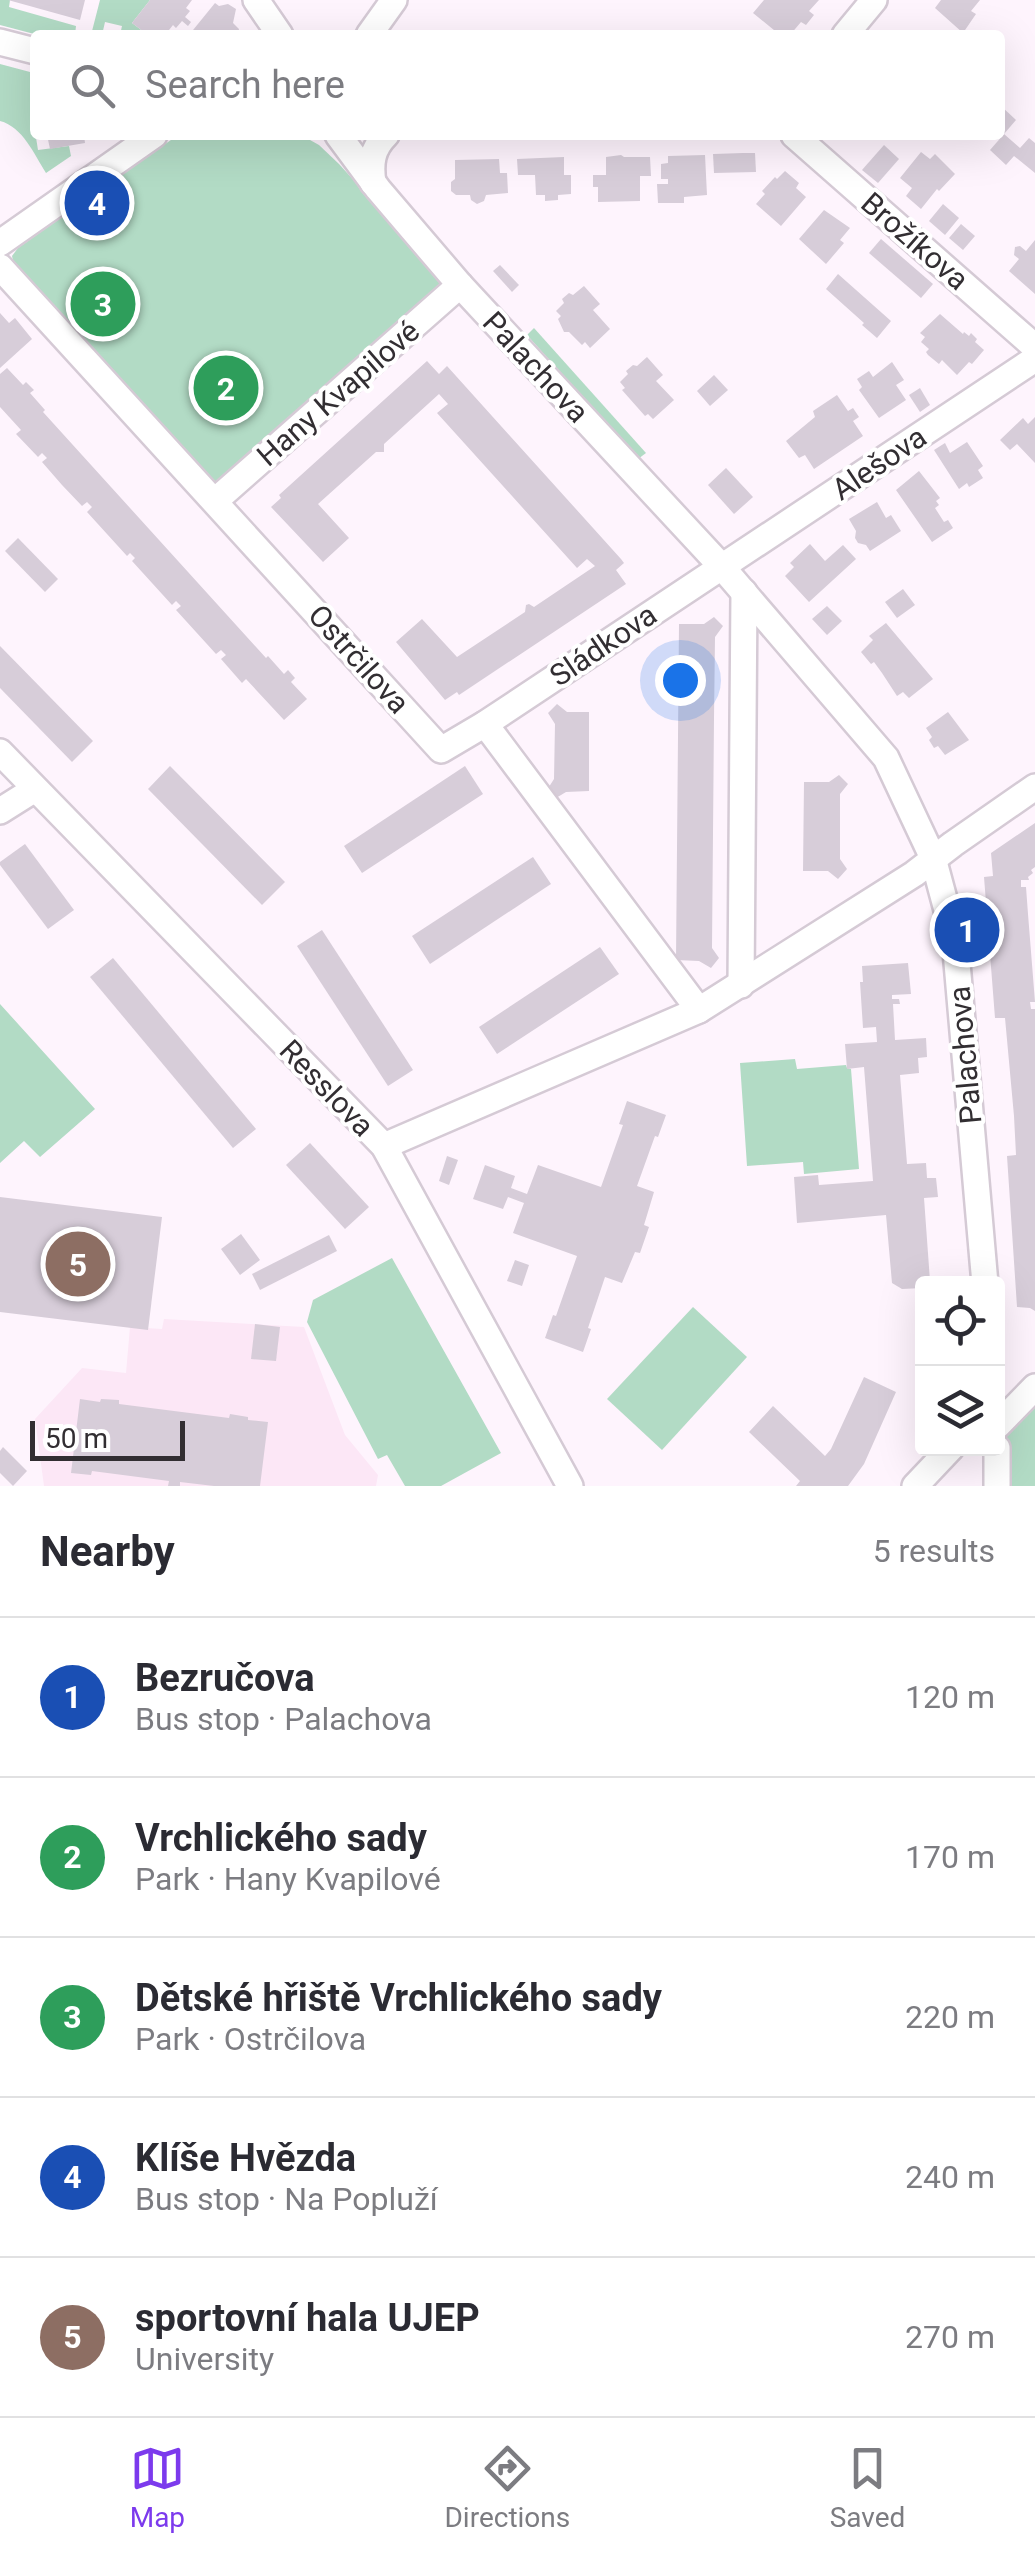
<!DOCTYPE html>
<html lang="en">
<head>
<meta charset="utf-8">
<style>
	body { margin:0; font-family:Roboto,sans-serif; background:#f7f7f7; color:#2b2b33 }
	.controls { position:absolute; right:30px; bottom:30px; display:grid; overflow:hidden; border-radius:10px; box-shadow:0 10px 40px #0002 }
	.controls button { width:90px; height:90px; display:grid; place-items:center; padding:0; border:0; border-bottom:2px solid #e1e1e2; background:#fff; color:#2b2b33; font:50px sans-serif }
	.scale { position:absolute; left:30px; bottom:25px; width:155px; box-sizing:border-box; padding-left:10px; border:5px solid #322e32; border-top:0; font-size:28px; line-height:35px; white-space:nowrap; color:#322e32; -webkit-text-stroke:8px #fff; paint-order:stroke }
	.you { position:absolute; left:680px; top:680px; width:35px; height:35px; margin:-25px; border:8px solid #fff; border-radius:50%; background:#1a73e8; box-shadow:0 0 0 15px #1a73e833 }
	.badge { display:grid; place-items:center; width:65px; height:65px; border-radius:50%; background:#7c3aed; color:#fff; font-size:32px; font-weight:700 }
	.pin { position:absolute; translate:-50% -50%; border:5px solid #fff; box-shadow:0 2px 10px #0006 }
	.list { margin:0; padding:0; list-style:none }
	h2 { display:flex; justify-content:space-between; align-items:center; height:130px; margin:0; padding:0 40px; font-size:42px }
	h2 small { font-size:32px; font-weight:400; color:#7c7c81 }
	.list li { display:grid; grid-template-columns:65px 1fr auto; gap:30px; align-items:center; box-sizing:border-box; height:160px; padding:0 40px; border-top:2px solid #e1e1e2 }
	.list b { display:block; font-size:38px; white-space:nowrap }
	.list p { margin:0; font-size:32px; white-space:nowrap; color:#7c7c81 }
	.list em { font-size:32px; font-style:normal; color:#7c7c81 }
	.icon { flex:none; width:55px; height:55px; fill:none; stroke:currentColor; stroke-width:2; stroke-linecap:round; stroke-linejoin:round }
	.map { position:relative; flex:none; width:1035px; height:1486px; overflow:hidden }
	.search { position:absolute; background:#fff; box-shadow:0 10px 40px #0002; left:30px; right:30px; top:30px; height:110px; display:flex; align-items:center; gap:25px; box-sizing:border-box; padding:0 35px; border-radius:10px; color:#7c7c81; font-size:38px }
	.sheet { height:930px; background:#fff }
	nav { display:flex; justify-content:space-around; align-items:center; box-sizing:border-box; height:140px; border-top:2px solid #e1e1e2; background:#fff; font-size:28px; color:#7c7c81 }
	nav a { display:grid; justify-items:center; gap:5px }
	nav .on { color:#7c3aed }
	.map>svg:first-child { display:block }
	.education { fill:#fce7f6 }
	.green { fill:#b2dbc5 }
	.building { fill:#d7cdd9 }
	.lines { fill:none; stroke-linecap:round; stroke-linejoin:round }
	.minor-casing { stroke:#d5cad5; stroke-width:30 }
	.minor { stroke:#fff; stroke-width:25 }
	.labels { text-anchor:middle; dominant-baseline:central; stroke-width:8; stroke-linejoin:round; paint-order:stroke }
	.street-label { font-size:30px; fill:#322e32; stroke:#fff }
</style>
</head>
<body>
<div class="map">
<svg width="1035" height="1486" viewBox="0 0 1035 1486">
	<rect width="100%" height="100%" fill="#fef4fd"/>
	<path class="education" d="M 164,1319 L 304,1327 L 345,1435 L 378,1475 L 376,1486 L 44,1486 L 35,1419 L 82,1368 L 126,1373 L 130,1327 L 162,1329 Z"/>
	<g class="green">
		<path d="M 0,0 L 10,0 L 9,7 L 76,26 L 75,35 L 38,35 L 0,25 Z"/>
		<path d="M 100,0 L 150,0 L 132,23 L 148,35 L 120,35 L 122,26 L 105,22 L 102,35 L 91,35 Z"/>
		<path d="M 0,64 L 30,72 L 30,100 L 38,150 L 69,146 L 71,156 L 46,173 C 34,154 23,127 0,121 Z"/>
		<path d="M 178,135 L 301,135 L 319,145 L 339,164 L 436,271 L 440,281 L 436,295 L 214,486 L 15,269 L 12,256 L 18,248 Z"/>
		<path d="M 534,328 L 646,453 L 638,459 L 527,335 Z"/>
		<path d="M 0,1004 L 95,1109 L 40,1157 L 24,1141 L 0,1163 Z"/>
		<path d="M 795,1059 L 797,1069 L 846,1065 L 847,1068 L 851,1069 L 859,1169 L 804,1174 L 803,1162 L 747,1166 L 740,1063 Z"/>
		<path d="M 392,1258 L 501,1453 L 441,1486 L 405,1486 L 387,1455 L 378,1459 L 307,1322 L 313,1300 Z"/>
		<path d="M 693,1307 L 747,1357 L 662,1450 L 607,1399 Z"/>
		<path d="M 1035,1387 L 1035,1486 L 997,1486 L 998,1425 Z"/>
	</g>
	<g class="building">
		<path d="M 8,0 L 85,0 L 80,20 Z"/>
		<path d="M 150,0 L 192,0 L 186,8 L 190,11 L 185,17 L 191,22 L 188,26 L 182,21 L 176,28 L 173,25 L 165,35 L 148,35 L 132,23 Z"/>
		<path d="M 764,0 L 819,0 L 809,11 L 814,15 L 806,25 L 801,22 L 790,35 L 780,35 L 753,13 Z"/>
		<path d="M 941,0 L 980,0 L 971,11 L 976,14 L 963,33 L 935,8 Z"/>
		<path d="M 215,3 L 219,6 L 228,4 L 236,9 L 233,23 L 239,29 L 238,35 L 189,35 Z"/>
		<path d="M 1000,105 L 1016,120 L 1004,134 L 1000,130 Z"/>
		<path d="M 1004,134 L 1020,148 L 1029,138 L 1035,143 L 1035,173 L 1014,156 L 1006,165 L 990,150 Z"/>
		<path d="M 47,135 L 84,135 L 85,143 L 50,149 Z"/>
		<path d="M 884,145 L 899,159 L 878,183 L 862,170 Z"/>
		<path d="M 921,152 L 930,159 L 935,154 L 955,174 L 939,191 L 937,189 L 921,209 L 906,196 L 912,188 L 900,178 Z"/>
		<path d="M 743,153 L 755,153 L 756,172 L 714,173 L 713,154 Z"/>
		<path d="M 621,155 L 624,157 L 650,157 L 651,176 L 640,176 L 640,201 L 598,202 L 598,187 L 593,187 L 593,175 L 606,175 L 606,157 Z"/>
		<path d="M 705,155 L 707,195 L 684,197 L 684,203 L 658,203 L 657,184 L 668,184 L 668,179 L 661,179 L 661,164 L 668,163 L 668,156 Z"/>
		<path d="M 564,157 L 564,175 L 571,175 L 571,194 L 558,195 L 558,200 L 545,201 L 545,195 L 536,195 L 535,175 L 518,175 L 517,159 Z"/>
		<path d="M 499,159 L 500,173 L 507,173 L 508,193 L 486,195 L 484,201 L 477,204 L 471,200 L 470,195 L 456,195 L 451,191 L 451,182 L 455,179 L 455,160 Z"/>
		<path d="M 785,171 L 799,183 L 796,188 L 806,197 L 781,226 L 756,204 L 765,194 L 762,191 L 775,177 L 777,179 Z"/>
		<path d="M 943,204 L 959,218 L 945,235 L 929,221 Z"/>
		<path d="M 824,210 L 850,228 L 840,240 L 844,243 L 826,264 L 799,239 Z"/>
		<path d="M 961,224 L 975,236 L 963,250 L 949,238 Z"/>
		<path d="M 881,239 L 933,284 L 921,298 L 869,253 Z"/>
		<path d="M 1035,240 L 1035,294 L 1009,271 L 1019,259 L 1014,255 L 1015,247 L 1020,246 L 1026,251 Z"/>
		<path d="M 500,265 L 519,285 L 512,292 L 493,271 Z"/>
		<path d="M 838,274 L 891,321 L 877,338 L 862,325 L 864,323 L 826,289 Z"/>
		<path d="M 584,286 L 600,304 L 593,310 L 610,329 L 590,348 L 585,342 L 582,345 L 569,332 L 564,332 L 558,319 L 561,316 L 556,311 L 564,303 L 562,299 L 569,293 L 573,295 Z"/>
		<path d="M 0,313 L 9,323 L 15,318 L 32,339 L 0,368 Z"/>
		<path d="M 940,314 L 963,334 L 964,332 L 969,336 L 971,333 L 977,339 L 975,342 L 984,350 L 972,364 L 969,362 L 957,375 L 942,360 L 939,364 L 928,355 L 926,352 L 929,349 L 921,342 L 925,337 L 920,333 Z"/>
		<path d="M 647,357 L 663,375 L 656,381 L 674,400 L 653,419 L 648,414 L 645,416 L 622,390 L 625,388 L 620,382 L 628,374 L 626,371 L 633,365 L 637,366 Z"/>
		<path d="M 427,361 L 439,374 L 447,366 L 621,559 L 624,563 L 616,570 L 626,584 L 459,695 L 457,692 L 445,700 L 396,642 L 422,619 L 457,657 L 525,612 L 526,605 L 529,604 L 534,607 L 595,566 L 587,559 L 577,568 L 437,413 L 448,404 L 439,394 L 384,444 L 384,452 L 376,452 L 318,504 L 349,538 L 323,562 L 271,507 L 281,498 L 279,495 Z"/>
		<path d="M 892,362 L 904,380 L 896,385 L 906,400 L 879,418 L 859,390 L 862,387 L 857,379 L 869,371 L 873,377 Z"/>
		<path d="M 7,368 L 23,385 L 26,382 L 34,390 L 30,393 L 45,410 L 43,412 L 266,658 L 268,656 L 284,674 L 288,670 L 295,678 L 291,682 L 307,699 L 284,720 L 246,679 L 242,683 L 221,659 L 226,655 L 221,650 L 216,654 L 176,610 L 181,606 L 176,601 L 172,605 L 132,561 L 135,558 L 130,553 L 127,556 L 87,512 L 92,507 L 87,502 L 82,506 L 62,485 L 42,462 L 47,458 L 42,453 L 38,457 L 16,434 L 21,430 L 0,407 L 0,374 Z"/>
		<path d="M 714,375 L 728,390 L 710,406 L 697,391 Z"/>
		<path d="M 920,388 L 930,405 L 920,412 L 909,395 Z"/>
		<path d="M 837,395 L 848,411 L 853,408 L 859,417 L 853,421 L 863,436 L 814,469 L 805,455 L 799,458 L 786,441 L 815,417 L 813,411 Z"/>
		<path d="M 1035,417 L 1035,463 L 1017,444 L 1010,450 L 1000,440 L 1023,418 L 1028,424 Z"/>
		<path d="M 967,442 L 983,466 L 978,470 L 983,478 L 969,487 L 967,483 L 959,489 L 934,450 L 945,443 L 950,453 Z"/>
		<path d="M 726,468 L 753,497 L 734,514 L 708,485 Z"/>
		<path d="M 919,471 L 940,498 L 936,501 L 939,505 L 935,508 L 944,522 L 948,520 L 953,528 L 932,542 L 896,490 Z"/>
		<path d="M 877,502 L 886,518 L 891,515 L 901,531 L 870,551 L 866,545 L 858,543 L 855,538 L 856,531 L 849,519 Z"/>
		<path d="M 18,538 L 58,579 L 45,592 L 5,551 Z"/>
		<path d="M 810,544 L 825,561 L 843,545 L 856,559 L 809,602 L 785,576 L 794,567 L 790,563 Z"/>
		<path d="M 903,589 L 915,605 L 897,618 L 885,602 Z"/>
		<path d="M 827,606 L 842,621 L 827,635 L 812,619 Z"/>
		<path d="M 714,617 L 723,626 L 715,637 L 714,718 L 712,948 L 719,958 L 711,968 L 699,961 L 676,960 L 679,624 L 704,624 Z"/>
		<path d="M 886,623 L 933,679 L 909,698 L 903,692 L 897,696 L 882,673 L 874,662 L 871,664 L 861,652 L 873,640 L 869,636 Z"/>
		<path d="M 0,646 L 93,741 L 72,762 L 0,688 Z"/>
		<path d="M 557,704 L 567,712 L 589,712 L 589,791 L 566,792 L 556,798 L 547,790 L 554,779 L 555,724 L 548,713 Z"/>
		<path d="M 948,712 L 969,740 L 945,755 L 938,746 L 934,748 L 929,740 L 932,737 L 926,728 Z"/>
		<path d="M 170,766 L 285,882 L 262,905 L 148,789 Z"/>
		<path d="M 465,766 L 483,794 L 362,873 L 344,846 Z"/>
		<path d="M 839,775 L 848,784 L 840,794 L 840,859 L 847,869 L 838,879 L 828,871 L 803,871 L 804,782 L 829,782 Z"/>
		<path d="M 1035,823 L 1035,867 L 1031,870 L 1033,873 L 1028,877 L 1029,880 L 1021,880 L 1021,887 L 1026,887 L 1028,914 L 1035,1002 L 1030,1002 L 1031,1009 L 1035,1009 L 1035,1311 L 1030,1308 L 1017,1307 L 1007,1156 L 1016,1155 L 1014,1116 L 1005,1018 L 995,1018 L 984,877 L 993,876 L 991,853 Z"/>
		<path d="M 25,844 L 74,910 L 48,929 L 0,865 L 0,862 Z"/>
		<path d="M 533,857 L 551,884 L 430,964 L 412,936 Z"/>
		<path d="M 322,930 L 413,1070 L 388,1086 L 297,946 Z"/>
		<path d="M 600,947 L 619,974 L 497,1054 L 479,1027 Z"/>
		<path d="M 113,958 L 256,1129 L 233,1148 L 90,977 Z"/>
		<path d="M 908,963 L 911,994 L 892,995 L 892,999 L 899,999 L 900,1004 L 893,1004 L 895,1040 L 926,1038 L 927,1057 L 918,1058 L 919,1073 L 900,1075 L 907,1164 L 926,1163 L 927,1178 L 936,1178 L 938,1197 L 924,1198 L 930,1281 L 928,1284 L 922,1284 L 922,1288 L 902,1289 L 892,1283 L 886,1215 L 797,1223 L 794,1177 L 818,1175 L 819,1185 L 873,1181 L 864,1067 L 847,1069 L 845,1044 L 877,1042 L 876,1027 L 863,1028 L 860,982 L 863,982 L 862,966 Z"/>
		<path d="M 627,1101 L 666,1115 L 658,1137 L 655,1136 L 637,1186 L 654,1192 L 644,1225 L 649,1227 L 640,1253 L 635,1252 L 622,1283 L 605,1277 L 588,1328 L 591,1329 L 583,1352 L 545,1338 L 553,1315 L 556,1316 L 577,1256 L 513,1233 L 524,1203 L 508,1197 L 503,1209 L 473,1199 L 485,1165 L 515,1176 L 511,1188 L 527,1194 L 538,1165 L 601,1187 L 623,1125 L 619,1124 Z"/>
		<path d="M 310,1143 L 369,1207 L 345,1229 L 286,1165 Z"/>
		<path d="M 447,1156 L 458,1160 L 449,1185 L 439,1181 Z"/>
		<path d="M 0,1197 L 162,1217 L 148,1330 L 0,1312 Z"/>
		<path d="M 241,1234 L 260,1260 L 240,1275 L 221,1249 Z"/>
		<path d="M 329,1235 L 337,1251 L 260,1290 L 252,1274 Z"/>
		<path d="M 515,1260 L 529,1265 L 522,1286 L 507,1281 Z"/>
		<path d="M 255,1324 L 280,1327 L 276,1361 L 251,1359 Z"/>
		<path d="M 864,1377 L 896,1392 L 864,1464 L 848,1486 L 796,1486 L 800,1481 L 749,1432 L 773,1406 L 825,1456 L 831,1449 Z"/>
		<path d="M 80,1399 L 100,1402 L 101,1399 L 119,1400 L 119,1404 L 229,1418 L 230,1414 L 248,1417 L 248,1420 L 268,1422 L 260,1486 L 214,1486 L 180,1482 L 180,1486 L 168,1486 L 169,1481 L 92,1471 L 91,1475 L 71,1473 Z"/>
		<path d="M 3,1447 L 27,1471 L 13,1486 L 0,1473 L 0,1451 Z"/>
	</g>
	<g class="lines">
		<g class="minor-casing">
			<g id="minor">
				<path d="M 256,0 L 280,35"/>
				<path d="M 369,35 L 394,0"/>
				<path d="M 845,35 L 874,0"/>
				<path d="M 0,42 L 35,51"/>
				<path d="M 338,135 L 378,189 L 460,285 L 722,567 L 886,758 L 933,858 L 955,940 L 985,1284"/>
				<path d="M 794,135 L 1035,347"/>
				<path d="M 373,183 C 370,163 372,149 386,135"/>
				<path d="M 0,243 L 154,135"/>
				<path d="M 0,267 L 441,750 L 485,724 L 1035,359"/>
				<path d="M 215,501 L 460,285"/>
				<path d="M 485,724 L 699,1010"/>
				<path d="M 0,752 L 384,1146 L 570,1486"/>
				<path d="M 0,811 L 35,789"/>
				<path d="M 741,985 L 744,592"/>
				<path d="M 384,1146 L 699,1010 L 914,874 L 953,844 L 1035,787"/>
				<path d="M 998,1425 L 1035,1387"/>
				<path d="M 915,1486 L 951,1448"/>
				<path d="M 997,1486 L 997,1448"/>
			</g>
		</g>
		<use href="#minor" class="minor"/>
	</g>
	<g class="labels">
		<g class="street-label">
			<text transform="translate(915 241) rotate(41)">Brožíkova</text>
			<text transform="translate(536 367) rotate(47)">Palachova</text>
			<text transform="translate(338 393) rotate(-41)">Hany Kvapilové</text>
			<text transform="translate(879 463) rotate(-34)">Alešova</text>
			<text transform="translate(603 645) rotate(-34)">Sládkova</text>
			<text transform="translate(359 659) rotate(48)">Ostrčilova</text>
			<text transform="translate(965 1055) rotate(-95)">Palachova</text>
			<text transform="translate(327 1088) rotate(46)">Resslova</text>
		</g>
	</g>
</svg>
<div class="controls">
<button><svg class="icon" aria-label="locate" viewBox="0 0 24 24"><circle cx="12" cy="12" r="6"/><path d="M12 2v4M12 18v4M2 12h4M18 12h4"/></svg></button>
<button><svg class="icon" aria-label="layers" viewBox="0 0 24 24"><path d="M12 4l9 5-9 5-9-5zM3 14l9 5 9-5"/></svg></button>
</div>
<div class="scale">50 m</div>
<div class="you"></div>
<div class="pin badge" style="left:967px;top:930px;background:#1a4fb4">1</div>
<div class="pin badge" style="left:226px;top:388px;background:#2e9e5b">2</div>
<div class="pin badge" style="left:103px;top:304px;background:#2e9e5b">3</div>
<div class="pin badge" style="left:97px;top:203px;background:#1a4fb4">4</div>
<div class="pin badge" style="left:78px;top:1264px;background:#8d6e63">5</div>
<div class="search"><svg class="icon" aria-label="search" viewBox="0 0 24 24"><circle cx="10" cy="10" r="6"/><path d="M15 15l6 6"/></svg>Search here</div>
</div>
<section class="sheet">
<h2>Nearby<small>5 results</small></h2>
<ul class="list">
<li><span class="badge" style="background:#1a4fb4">1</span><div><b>Bezručova</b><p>Bus stop · Palachova</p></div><em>120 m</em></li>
<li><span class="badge" style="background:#2e9e5b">2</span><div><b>Vrchlického sady</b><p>Park · Hany Kvapilové</p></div><em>170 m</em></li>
<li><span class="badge" style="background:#2e9e5b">3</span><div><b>Dětské hřiště Vrchlického sady</b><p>Park · Ostrčilova</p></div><em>220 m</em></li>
<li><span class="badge" style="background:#1a4fb4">4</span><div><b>Klíše Hvězda</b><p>Bus stop · Na Popluží</p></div><em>240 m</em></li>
<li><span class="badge" style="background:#8d6e63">5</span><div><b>sportovní hala UJEP</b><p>University</p></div><em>270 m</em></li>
</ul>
</section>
<nav>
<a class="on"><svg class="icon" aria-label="map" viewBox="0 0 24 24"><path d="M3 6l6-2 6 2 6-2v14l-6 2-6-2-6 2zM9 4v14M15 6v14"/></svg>Map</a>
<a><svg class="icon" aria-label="directions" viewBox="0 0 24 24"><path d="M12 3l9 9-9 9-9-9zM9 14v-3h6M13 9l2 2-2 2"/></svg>Directions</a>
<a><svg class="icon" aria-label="saved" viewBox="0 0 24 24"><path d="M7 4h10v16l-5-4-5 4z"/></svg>Saved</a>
</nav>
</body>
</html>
